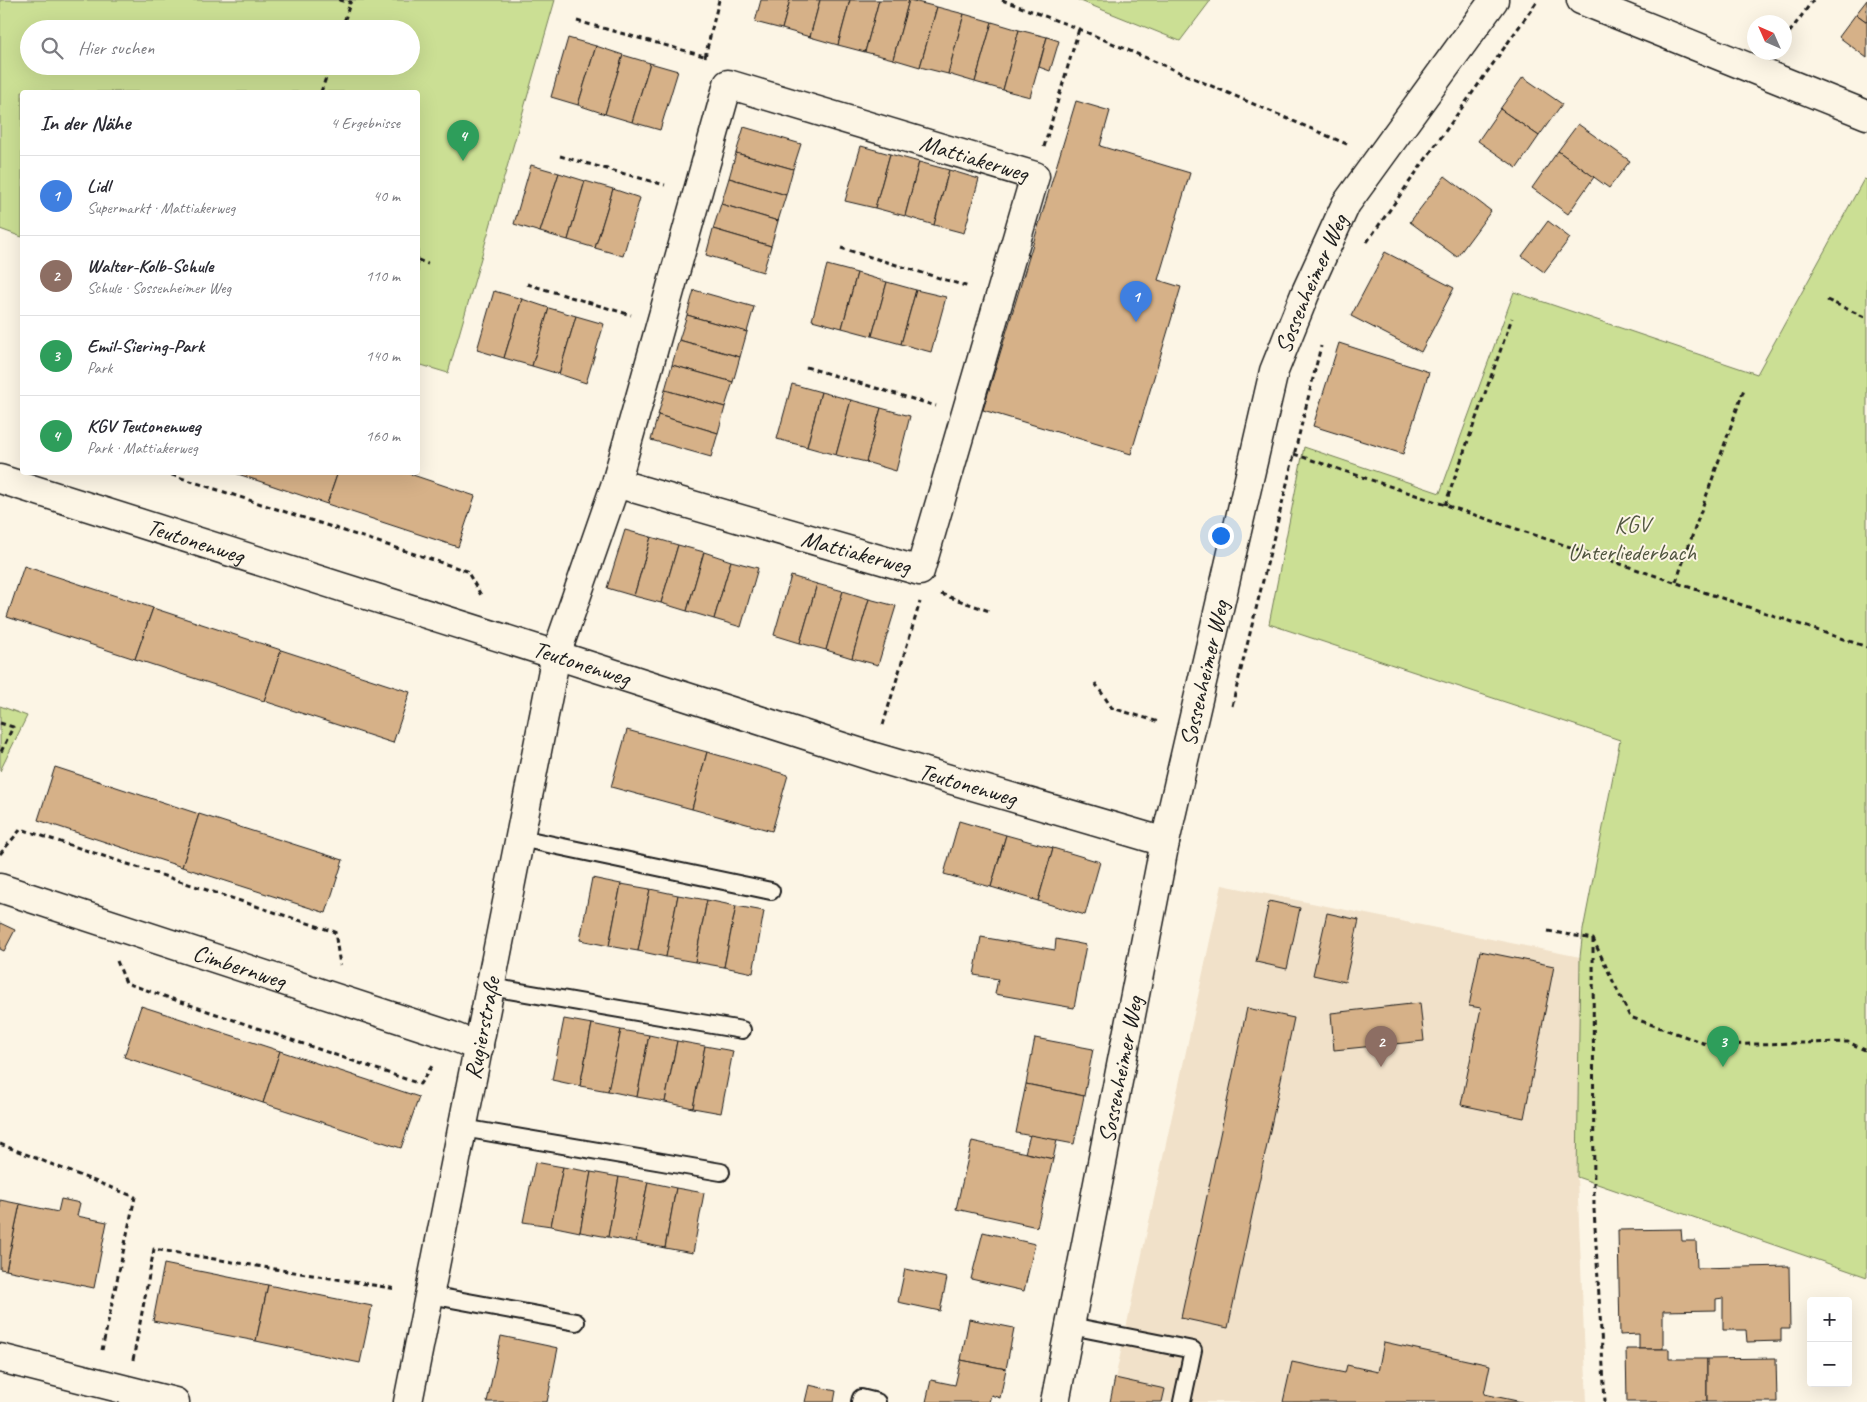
<!DOCTYPE html>
<html lang="de">
<head>
<meta charset="utf-8">
<style>
	body { margin:0; font-family:Caveat,sans-serif; background:#f2f2f3; color:#2b2b33 }
	.controls { position:absolute; right:15px; bottom:15px; display:grid; overflow:hidden; border-radius:5px; box-shadow:0 5px 20px #0002 }
	.controls button { width:45px; height:45px; display:grid; place-items:center; padding:0; border:0; border-bottom:1px solid #e1e1e2; background:#fff; color:#2b2b33; font:25px sans-serif }
	.compass { position:absolute; left:1747px; top:15px; width:45px; height:45px; border-radius:50%; background:#fff; box-shadow:0 5px 20px #0002; rotate:315deg }
	.you { position:absolute; left:1220px; top:535px; width:18px; height:18px; margin:-12px; border:4px solid #fff; border-radius:50%; background:#1a73e8; box-shadow:0 0 0 8px #1a73e833 }
	.badge { display:grid; place-items:center; width:32px; height:32px; border-radius:50%; background:#b45309; color:#fff; font-size:16px; font-weight:700 }
	.pin { position:absolute; translate:-50% -41px; filter:drop-shadow(0 1px 2px #0008) }
	.pin::after { content:''; position:absolute; top:26px; width:18px; height:15px; background:inherit; clip-path:polygon(0 0,100% 0,50% 100%) }
	.list { margin:0; padding:0; list-style:none }
	h2 { display:flex; justify-content:space-between; align-items:center; height:65px; margin:0; padding:0 20px; font-size:21px }
	h2 small { font-size:16px; font-weight:400; color:#7c7c81 }
	.list li { display:grid; grid-template-columns:32px 1fr auto; gap:15px; align-items:center; box-sizing:border-box; height:80px; padding:0 20px; border-top:1px solid #e1e1e2 }
	.list b { display:block; font-size:19px; white-space:nowrap }
	.list p { margin:0; font-size:16px; white-space:nowrap; color:#7c7c81 }
	.list em { font-size:16px; font-style:normal; color:#7c7c81 }
	.icon { flex:none; width:28px; height:28px; fill:none; stroke:currentColor; stroke-width:2; stroke-linecap:round; stroke-linejoin:round }
	.map { position:relative; flex:none; width:1867px; height:1402px; overflow:hidden }
	.search { position:absolute; background:#fff; box-shadow:0 5px 20px #0002; left:20px; top:20px; width:400px; height:55px; display:flex; align-items:center; gap:12px; box-sizing:border-box; padding:0 18px; border-radius:28px; color:#7c7c81; font-size:19px }
	.panel { position:absolute; background:#fff; box-shadow:0 5px 20px #0002; left:20px; top:90px; width:400px; height:385px; border-radius:5px }
	.map>svg:first-child { display:block }
	.built { fill:#f1e1c9 }
	.green { fill:#cbdf94; stroke:#747e58; fill-rule:evenodd }
	.building { fill:#d6b188; stroke:#1c1c1c }
	.lines { fill:none; stroke-linecap:round; stroke-linejoin:round }
	.lane-casing { stroke:#1c1c1c; stroke-width:20 }
	.street-casing { stroke:#1c1c1c; stroke-width:31 }
	.secondary-casing { stroke:#1c1c1c; stroke-width:31 }
	.path { stroke:#1c1c1c; stroke-width:3; stroke-dasharray:5 4; stroke-linecap:butt }
	.lane { stroke:#fcf5e5; stroke-width:16 }
	.street { stroke:#fcf5e5; stroke-width:28 }
	.secondary { stroke:#fcf5e5; stroke-width:28 }
	.labels { text-anchor:middle; dominant-baseline:central; stroke-width:4; stroke-linejoin:round; paint-order:stroke }
	.street-label { font-size:24px; fill:#1c1c1c; stroke:#fcf5e5 }
	.park-label { font-size:24px; fill:#515640; stroke:#fcf5e5 }
</style>
</head>
<body>
<div class="map">
<svg width="1867" height="1402" viewBox="0 0 1867 1402">
	<rect width="100%" height="100%" fill="#fcf5e5"/>
	<filter id="ink" filterUnits="userSpaceOnUse"><feTurbulence type="fractalNoise" baseFrequency=".02" numOctaves="2"/><feDisplacementMap in="SourceGraphic" scale="10" xChannelSelector="R" yChannelSelector="G"/><feConvolveMatrix kernelMatrix="1 2 1 2 8 2 1 2 1" color-interpolation-filters="sRGB"/></filter>
	<g filter="url(#ink)">
		<path class="built" d="M 1222,885 L 1580,957 L 1577,1177 L 1587,1402 L 1110,1402 Z"/>
		<g class="green">
			<path d="M 0,0 L 555,0 L 448,373 L 418,364 L 418,92 L 22,92 L 22,237 L 0,229 ZM 29,29 L 411,29 L 411,66 L 29,66 Z"/>
			<path d="M 1078,0 L 1211,0 L 1180,41 Z"/>
			<path d="M 1864,179 L 1867,180 L 1867,1277 L 1577,1177 L 1580,957 L 1583,930 L 1620,740 L 1269,624 L 1304,447 L 1440,493 L 1514,292 L 1757,374 Z"/>
			<path d="M 0,706 L 27,716 L 0,771 Z"/>
		</g>
		<g class="building">
			<path d="M 761,0 L 790,0 L 782,29 L 755,22 Z"/>
			<path d="M 790,0 L 820,0 L 810,37 L 782,29 Z"/>
			<path d="M 820,0 L 850,0 L 838,45 L 810,37 Z"/>
			<path d="M 850,0 L 879,0 L 865,52 L 838,45 Z"/>
			<path d="M 879,0 L 909,0 L 893,59 L 865,52 Z"/>
			<path d="M 909,0 L 937,7 L 920,67 L 893,59 Z"/>
			<path d="M 1867,0 L 1867,22 L 1856,14 Z"/>
			<path d="M 937,7 L 964,14 L 948,74 L 920,67 Z"/>
			<path d="M 964,14 L 992,22 L 975,82 L 948,74 Z"/>
			<path d="M 1856,14 L 1867,22 L 1867,58 L 1839,37 Z"/>
			<path d="M 992,22 L 1019,30 L 1003,90 L 975,82 Z"/>
			<path d="M 1019,30 L 1047,37 L 1030,97 L 1003,90 Z"/>
			<path d="M 1047,37 L 1059,41 L 1050,71 L 1039,67 Z"/>
			<path d="M 568,38 L 596,46 L 578,105 L 551,97 Z"/>
			<path d="M 596,46 L 623,55 L 605,114 L 578,105 Z"/>
			<path d="M 623,55 L 650,63 L 632,122 L 605,114 Z"/>
			<path d="M 650,63 L 678,71 L 660,130 L 632,122 Z"/>
			<path d="M 1523,77 L 1562,104 L 1539,136 L 1500,109 Z"/>
			<path d="M 1076,101 L 1110,111 L 1100,146 L 1190,173 L 1158,280 L 1181,287 L 1131,454 L 983,410 Z"/>
			<path d="M 1500,109 L 1539,136 L 1517,168 L 1478,141 Z"/>
			<path d="M 1578,124 L 1630,161 L 1609,188 L 1558,151 Z"/>
			<path d="M 744,127 L 801,144 L 793,169 L 736,153 Z"/>
			<path d="M 861,146 L 890,154 L 875,208 L 845,201 Z"/>
			<path d="M 1558,151 L 1594,177 L 1568,214 L 1532,188 Z"/>
			<path d="M 736,153 L 793,169 L 786,195 L 729,178 Z"/>
			<path d="M 890,154 L 919,162 L 905,216 L 875,208 Z"/>
			<path d="M 919,162 L 949,170 L 934,225 L 905,216 Z"/>
			<path d="M 531,165 L 559,173 L 540,232 L 514,224 Z"/>
			<path d="M 949,170 L 979,179 L 964,233 L 934,225 Z"/>
			<path d="M 559,173 L 585,181 L 568,240 L 540,232 Z"/>
			<path d="M 1445,176 L 1491,211 L 1457,257 L 1410,222 Z"/>
			<path d="M 729,178 L 786,195 L 778,221 L 721,204 Z"/>
			<path d="M 585,181 L 613,189 L 595,248 L 568,240 Z"/>
			<path d="M 613,189 L 640,198 L 623,256 L 595,248 Z"/>
			<path d="M 721,204 L 778,221 L 771,246 L 713,229 Z"/>
			<path d="M 1548,221 L 1570,238 L 1544,272 L 1522,256 Z"/>
			<path d="M 713,229 L 771,246 L 763,272 L 706,255 Z"/>
			<path d="M 1385,252 L 1454,288 L 1421,352 L 1351,316 Z"/>
			<path d="M 827,265 L 857,273 L 842,328 L 812,320 Z"/>
			<path d="M 857,273 L 887,282 L 872,336 L 842,328 Z"/>
			<path d="M 887,282 L 916,290 L 901,344 L 872,336 Z"/>
			<path d="M 694,290 L 754,307 L 747,332 L 687,315 Z"/>
			<path d="M 916,290 L 946,297 L 931,352 L 901,344 Z"/>
			<path d="M 494,291 L 522,299 L 504,358 L 477,350 Z"/>
			<path d="M 522,299 L 549,308 L 532,366 L 504,358 Z"/>
			<path d="M 549,308 L 576,316 L 559,374 L 532,366 Z"/>
			<path d="M 687,315 L 747,332 L 740,357 L 679,340 Z"/>
			<path d="M 576,316 L 604,324 L 586,383 L 559,374 Z"/>
			<path d="M 679,340 L 740,357 L 733,382 L 672,365 Z"/>
			<path d="M 1339,343 L 1429,372 L 1403,454 L 1313,426 Z"/>
			<path d="M 672,365 L 733,382 L 725,407 L 665,390 Z"/>
			<path d="M 792,384 L 821,392 L 807,447 L 777,439 Z"/>
			<path d="M 665,390 L 725,407 L 718,433 L 658,415 Z"/>
			<path d="M 821,392 L 851,400 L 836,455 L 807,447 Z"/>
			<path d="M 851,400 L 881,408 L 866,462 L 836,455 Z"/>
			<path d="M 881,408 L 910,416 L 896,471 L 866,462 Z"/>
			<path d="M 658,415 L 718,433 L 711,457 L 651,440 Z"/>
			<path d="M 232,472 L 338,472 L 327,504 Z"/>
			<path d="M 338,472 L 404,472 L 475,496 L 458,547 L 327,504 Z"/>
			<path d="M 625,530 L 651,537 L 634,596 L 607,588 Z"/>
			<path d="M 651,537 L 678,545 L 661,603 L 634,596 Z"/>
			<path d="M 678,545 L 704,552 L 687,611 L 661,603 Z"/>
			<path d="M 704,552 L 731,561 L 714,619 L 687,611 Z"/>
			<path d="M 731,561 L 758,568 L 741,627 L 714,619 Z"/>
			<path d="M 24,566 L 153,608 L 135,659 L 7,617 Z"/>
			<path d="M 791,576 L 817,584 L 800,643 L 774,635 Z"/>
			<path d="M 817,584 L 843,591 L 826,650 L 800,643 Z"/>
			<path d="M 843,591 L 869,599 L 852,658 L 826,650 Z"/>
			<path d="M 869,599 L 896,606 L 878,665 L 852,658 Z"/>
			<path d="M 153,608 L 281,650 L 264,701 L 135,659 Z"/>
			<path d="M 281,650 L 410,692 L 393,743 L 264,701 Z"/>
			<path d="M 627,730 L 707,752 L 692,809 L 611,787 Z"/>
			<path d="M 707,752 L 788,775 L 772,831 L 692,809 Z"/>
			<path d="M 55,767 L 199,814 L 182,867 L 38,820 Z"/>
			<path d="M 199,814 L 343,860 L 326,913 L 182,867 Z"/>
			<path d="M 959,821 L 1006,835 L 991,887 L 944,874 Z"/>
			<path d="M 1006,835 L 1053,848 L 1038,901 L 991,887 Z"/>
			<path d="M 1053,848 L 1100,862 L 1085,915 L 1038,901 Z"/>
			<path d="M 592,878 L 621,884 L 609,946 L 580,940 Z"/>
			<path d="M 621,884 L 650,889 L 638,951 L 609,946 Z"/>
			<path d="M 650,889 L 678,895 L 666,957 L 638,951 Z"/>
			<path d="M 678,895 L 707,900 L 695,962 L 666,957 Z"/>
			<path d="M 707,900 L 736,906 L 724,967 L 695,962 Z"/>
			<path d="M 1269,901 L 1300,908 L 1287,969 L 1256,962 Z"/>
			<path d="M 736,906 L 764,911 L 753,973 L 724,967 Z"/>
			<path d="M 1327,913 L 1359,920 L 1345,982 L 1313,975 Z"/>
			<path d="M 0,923 L 15,930 L 4,951 L 0,949 Z"/>
			<path d="M 981,937 L 1055,950 L 1056,939 L 1086,945 L 1074,1008 L 995,994 L 998,979 L 974,975 Z"/>
			<path d="M 1480,951 L 1554,966 L 1524,1118 L 1461,1105 L 1481,1008 L 1469,1006 Z"/>
			<path d="M 1420,1003 L 1424,1041 L 1334,1050 L 1331,1013 Z"/>
			<path d="M 141,1006 L 280,1051 L 263,1103 L 124,1057 Z"/>
			<path d="M 1247,1008 L 1294,1018 L 1228,1328 L 1181,1318 Z"/>
			<path d="M 564,1019 L 592,1024 L 580,1086 L 552,1080 Z"/>
			<path d="M 592,1024 L 621,1030 L 608,1091 L 580,1086 Z"/>
			<path d="M 621,1030 L 649,1035 L 637,1097 L 608,1091 Z"/>
			<path d="M 649,1035 L 677,1041 L 665,1102 L 637,1097 Z"/>
			<path d="M 1035,1038 L 1093,1049 L 1084,1096 L 1026,1084 Z"/>
			<path d="M 677,1041 L 705,1046 L 693,1108 L 665,1102 Z"/>
			<path d="M 705,1046 L 733,1051 L 721,1113 L 693,1108 Z"/>
			<path d="M 280,1051 L 419,1097 L 401,1148 L 263,1103 Z"/>
			<path d="M 1026,1084 L 1084,1096 L 1074,1144 L 1016,1133 Z"/>
			<path d="M 1030,1135 L 1057,1140 L 1053,1159 L 1025,1153 Z"/>
			<path d="M 972,1141 L 1053,1159 L 1037,1227 L 956,1209 Z"/>
			<path d="M 535,1162 L 563,1167 L 551,1226 L 523,1222 Z"/>
			<path d="M 563,1167 L 591,1172 L 580,1232 L 551,1226 Z"/>
			<path d="M 591,1172 L 619,1177 L 608,1237 L 580,1232 Z"/>
			<path d="M 619,1177 L 648,1182 L 636,1242 L 608,1237 Z"/>
			<path d="M 648,1182 L 676,1188 L 665,1248 L 636,1242 Z"/>
			<path d="M 676,1188 L 704,1193 L 693,1253 L 665,1248 Z"/>
			<path d="M 61,1199 L 80,1203 L 77,1216 L 107,1222 L 94,1288 L 6,1270 L 20,1204 L 58,1212 Z"/>
			<path d="M 0,1200 L 20,1204 L 6,1270 L 0,1269 Z"/>
			<path d="M 1681,1229 L 1682,1241 L 1696,1241 L 1697,1268 L 1789,1266 L 1790,1329 L 1781,1329 L 1781,1341 L 1747,1342 L 1746,1330 L 1723,1330 L 1723,1298 L 1716,1299 L 1716,1310 L 1663,1311 L 1663,1349 L 1639,1349 L 1639,1334 L 1620,1335 L 1618,1230 Z"/>
			<path d="M 983,1232 L 1035,1244 L 1024,1291 L 971,1279 Z"/>
			<path d="M 164,1264 L 268,1285 L 256,1341 L 153,1321 Z"/>
			<path d="M 905,1269 L 947,1278 L 940,1311 L 898,1302 Z"/>
			<path d="M 268,1285 L 372,1306 L 360,1363 L 256,1341 Z"/>
			<path d="M 969,1319 L 1014,1328 L 1006,1369 L 961,1360 Z"/>
			<path d="M 501,1336 L 558,1348 L 547,1402 L 487,1402 Z"/>
			<path d="M 1384,1342 L 1490,1365 L 1484,1394 L 1522,1402 L 1283,1402 L 1292,1362 L 1345,1373 L 1347,1365 L 1378,1372 Z"/>
			<path d="M 1626,1349 L 1669,1349 L 1669,1359 L 1707,1359 L 1707,1402 L 1627,1402 Z"/>
			<path d="M 1776,1358 L 1777,1402 L 1707,1402 L 1707,1359 Z"/>
			<path d="M 961,1360 L 1006,1369 L 1000,1398 L 991,1395 L 989,1402 L 926,1402 L 931,1380 L 955,1385 Z"/>
			<path d="M 1115,1378 L 1165,1389 L 1162,1402 L 1110,1402 Z"/>
			<path d="M 809,1385 L 836,1391 L 834,1402 L 805,1402 Z"/>
		</g>
		<g class="lines">
			<g class="lane-casing">
				<g id="lane">
					<path d="M 520,838 L 771,891"/>
					<path d="M 491,987 L 742,1030"/>
					<path d="M 463,1128 L 721,1172"/>
					<path d="M 430,1295 L 576,1322"/>
					<path d="M 1071,1326 L 1193,1350 L 1182,1402"/>
					<path d="M 860,1402 L 861,1398 L 877,1402"/>
				</g>
			</g>
			<g class="street-casing">
				<g id="street">
					<path d="M 1581,0 L 1867,115"/>
					<path id="s1" d="M 0,479 L 556,655 L 874,757 L 1165,842"/>
					<path id="s2" d="M 0,888 L 452,1036 L 479,1047"/>
					<path d="M 0,1358 L 175,1402"/>
					<path id="s3" d="M 408,1402 L 556,655 L 616,483 L 728,84 L 1035,176 L 920,571 L 616,483"/>
				</g>
			</g>
			<g class="secondary-casing">
				<g id="secondary">
					<path id="s4" d="M 1055,1402 L 1165,842 L 1274,371 L 1305,294 L 1346,204 L 1494,0"/>
				</g>
			</g>
			<g class="path">
				<path d="M 339,0 L 350,3 L 351,0"/>
				<path d="M 1002,0 L 1079,29 L 1349,145"/>
				<path d="M 577,21 L 704,56"/>
				<path d="M 342,29 L 350,3"/>
				<path d="M 1784,40 L 1813,0"/>
				<path d="M 705,57 L 719,0"/>
				<path d="M 321,92 L 330,66"/>
				<path d="M 1044,147 L 1079,29"/>
				<path d="M 560,156 L 665,185"/>
				<path d="M 1367,242 L 1538,0"/>
				<path d="M 841,248 L 969,287"/>
				<path d="M 418,260 L 428,264"/>
				<path d="M 527,284 L 631,315"/>
				<path d="M 1827,300 L 1867,318"/>
				<path d="M 806,367 L 936,406"/>
				<path d="M 1294,454 L 1867,647"/>
				<path d="M 163,472 L 467,571 L 482,597"/>
				<path d="M 1445,505 L 1512,318"/>
				<path d="M 1676,582 L 1744,389"/>
				<path d="M 941,594 L 989,611"/>
				<path d="M 1095,683 L 1112,708 L 1159,722"/>
				<path d="M 1232,706 L 1321,346"/>
				<path d="M 0,723 L 13,727 L 0,754"/>
				<path d="M 883,725 L 920,602"/>
				<path d="M 0,854 L 21,829 L 335,932 L 340,965"/>
				<path d="M 1548,931 L 1593,939 L 1630,1017 L 1709,1045 L 1848,1042 L 1867,1051"/>
				<path d="M 1593,939 L 1594,1209 L 1605,1402"/>
				<path d="M 117,961 L 126,983 L 420,1084 L 434,1063"/>
				<path d="M 0,1144 L 135,1197 L 102,1350"/>
				<path d="M 133,1360 L 154,1249 L 397,1289"/>
			</g>
			<use href="#lane" class="lane"/>
			<use href="#street" class="street"/>
			<use href="#secondary" class="secondary"/>
		</g>
	</g>
	<g class="labels">
		<g class="street-label">
			<text stroke="none"><textPath href="#s3" startOffset="1615">Mattiakerweg</textPath></text>
			<text stroke="none"><textPath href="#s4" startOffset="1149">Sossenheimer Weg</textPath></text>
			<text stroke="none"><textPath href="#s1" startOffset="205">Teutonenweg</textPath></text>
			<text transform="translate(856 552) rotate(15)">Mattiakerweg</text>
			<text stroke="none"><textPath href="#s1" startOffset="610">Teutonenweg</textPath></text>
			<text stroke="none"><textPath href="#s4" startOffset="744">Sossenheimer Weg</textPath></text>
			<text stroke="none"><textPath href="#s1" startOffset="1015">Teutonenweg</textPath></text>
			<text stroke="none"><textPath href="#s2" startOffset="252">Cimbernweg</textPath></text>
			<text stroke="none"><textPath href="#s3" startOffset="381">Rugierstraße</textPath></text>
			<text stroke="none"><textPath href="#s4" startOffset="339">Sossenheimer Weg</textPath></text>
		</g>
		<g class="park-label">
			<text x="1632" y="524">KGV<tspan x="1632" dy="28">Unterliederbach</tspan></text>
		</g>
	</g>
</svg>
<div class="controls">
<button>+</button>
<button>−</button>
</div>
<svg class="compass" viewBox="-18 -18 36 36"><path d="M0-13l5 13h-10z" fill="#e53935"/><path d="M0 13l5-13h-10z" fill="#7c7c81"/></svg>
<div class="you"></div>
<div class="pin badge" style="left:1136px;top:322px;background:#3f7fe0">1</div>
<div class="pin badge" style="left:1381px;top:1067px;background:#8d6e63">2</div>
<div class="pin badge" style="left:1723px;top:1067px;background:#2e9e5b">3</div>
<div class="pin badge" style="left:463px;top:161px;background:#2e9e5b">4</div>
<div class="search"><svg class="icon" aria-label="search" viewBox="0 0 24 24"><circle cx="10" cy="10" r="6"/><path d="M15 15l6 6"/></svg>Hier suchen</div>
<section class="panel">
<h2>In der Nähe<small>4 Ergebnisse</small></h2>
<ul class="list">
<li><span class="badge" style="background:#3f7fe0">1</span><div><b>Lidl</b><p>Supermarkt · Mattiakerweg</p></div><em>40 m</em></li>
<li><span class="badge" style="background:#8d6e63">2</span><div><b>Walter-Kolb-Schule</b><p>Schule · Sossenheimer Weg</p></div><em>110 m</em></li>
<li><span class="badge" style="background:#2e9e5b">3</span><div><b>Emil-Siering-Park</b><p>Park</p></div><em>140 m</em></li>
<li><span class="badge" style="background:#2e9e5b">4</span><div><b>KGV Teutonenweg</b><p>Park · Mattiakerweg</p></div><em>160 m</em></li>
</ul>
</section>
</div>
</body>
</html>
